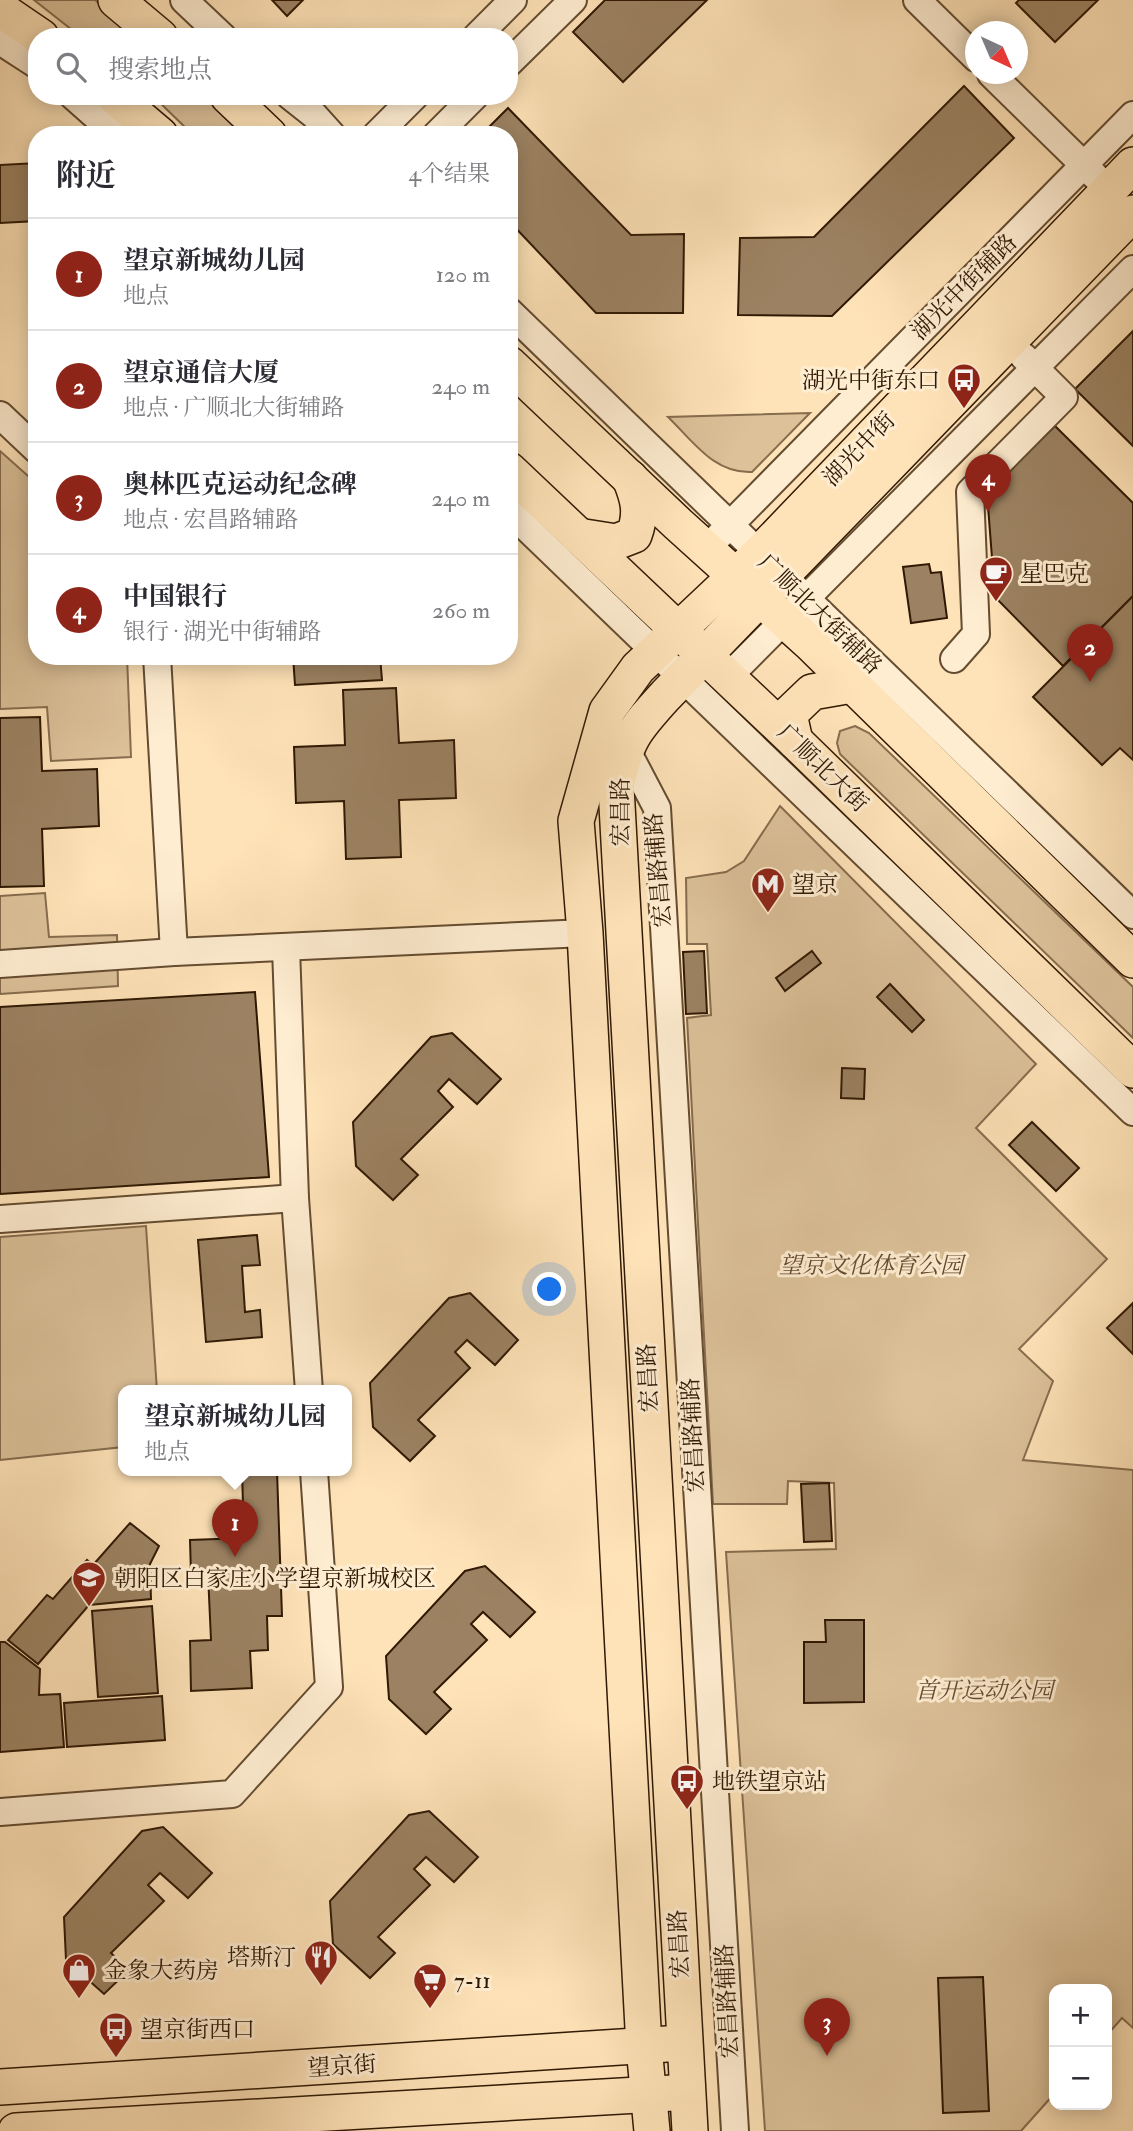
<!DOCTYPE html>
<html lang="zh">
<head>
<meta charset="utf-8">
<style>
	body { margin:0; font-family:"IM FELL Double Pica","Noto Serif SC",serif; background:#f2f2f3; color:#2b2b33 }
	.controls { position:absolute; right:21px; bottom:21px; display:grid; overflow:hidden; border-radius:14px; box-shadow:0 4px 18px #0003 }
	.controls button { width:63px; height:63px; display:grid; place-items:center; padding:0; border:0; border-bottom:2px solid #e1e1e2; background:#fff; color:#2b2b33; font:35px sans-serif }
	.compass { position:absolute; left:965px; top:21px; width:63px; height:63px; border-radius:50%; background:#fff; box-shadow:0 4px 18px #0003; rotate:136deg }
	.you { position:absolute; left:550px; top:1290px; width:24px; height:24px; margin:-18px; border:5px solid #fff; border-radius:50%; background:#1a73e8; box-shadow:0 0 0 10px #1a73e833 }
	.badge { display:grid; place-items:center; width:46px; height:46px; border-radius:50%; background:#8f2418; color:#fff; font-size:23px; font-weight:700 }
	.pin { position:absolute; translate:-50% -58px; filter:drop-shadow(0 2px 4px #0008) }
	.pin::after { content:''; position:absolute; top:37px; width:24px; height:21px; background:inherit; clip-path:polygon(0 0,100% 0,50% 100%) }
	.popup { position:absolute; left:118px; top:1385px; width:234px; height:91px; box-sizing:border-box; display:grid; place-content:center; border-radius:14px; background:#fff; filter:drop-shadow(0 2px 5px #0005); font-size:23px; white-space:nowrap; color:#7c7c81 }
	.popup b { font-size:26px; color:#2b2b33 }
	.popup::after { content:''; position:absolute; left:50%; top:100%; margin-left:-14px; border:14px solid transparent; border-top-color:#fff }
	.list { margin:0; padding:0; list-style:none }
	h2 { display:flex; justify-content:space-between; align-items:center; height:91px; margin:0; padding:0 28px; font-size:30px }
	h2 small { font-size:23px; font-weight:400; color:#7c7c81 }
	.list li { display:grid; grid-template-columns:46px 1fr auto; gap:21px; align-items:center; box-sizing:border-box; height:112px; padding:0 28px; border-top:2px solid #e1e1e2 }
	.list b { display:block; font-size:26px; white-space:nowrap }
	.list p { margin:0; font-size:23px; white-space:nowrap; color:#7c7c81 }
	.list em { font-size:23px; font-style:normal; color:#7c7c81 }
	.icon { flex:none; width:38px; height:38px; fill:none; stroke:currentColor; stroke-width:2; stroke-linecap:round; stroke-linejoin:round }
	.map { position:relative; flex:none; width:1133px; height:2131px; overflow:hidden }
	.search { position:absolute; background:#fff; box-shadow:0 4px 18px #0003; left:28px; top:28px; width:490px; height:77px; display:flex; align-items:center; gap:18px; box-sizing:border-box; padding:0 24px; border-radius:28px; color:#7c7c81; font-size:26px }
	.panel { position:absolute; background:#fff; box-shadow:0 4px 18px #0003; left:28px; top:126px; width:490px; height:539px; border-radius:28px }
	.map>svg:first-child { display:block }
	.green { fill:#dcc199; stroke:#866d4e; stroke-width:2 }
	.building { fill:#9c8262; stroke:#301904; stroke-width:2 }
	.lines { fill:none; stroke-linecap:round; stroke-linejoin:round }
	.minor-casing { stroke:#644c31; stroke-width:30 }
	.major-casing { stroke:#301904; stroke-width:38 }
	.minor { stroke:#ffedd1; stroke-width:26 }
	.major { stroke:#ffe3b8; stroke-width:35 }
	.labels { text-anchor:middle; dominant-baseline:central; stroke-width:6; stroke-linejoin:round; paint-order:stroke }
	.street-label { font-size:23px; fill:#301904; stroke:#ffedd1 }
	.poi-label { font-size:23px; fill:#301904; stroke:#ffedd1; text-anchor:start }
	.park-label { font-size:23px; font-style:italic; fill:#644b31; stroke:#ffedd1 }
</style>
</head>
<body>
<div class="map">
<svg width="1133" height="2131" viewBox="0 0 1133 2131">
	<rect width="100%" height="100%" fill="#ffe3b8"/>
	<filter id="stains"><feTurbulence type="fractalNoise" baseFrequency=".00286" numOctaves="4"/><feColorMatrix values="0 0 0 0 .2 0 0 0 0 .09 0 0 0 0 .02 0 0 0 .5 -.17"/></filter>
	<radialGradient id="worn" r=".72"><stop offset=".6" stop-color="#630" stop-opacity="0"/><stop offset="1" stop-color="#630" stop-opacity=".3"/></radialGradient>
	<g class="green">
		<path d="M 34,0 L 95,0 L 140,37 L 81,37 Z"/>
		<path d="M 153,96 L 205,96 L 246,135 L 193,135 Z"/>
		<path d="M 810,413 L 752,472 C 714,474 693,441 668,417 Z"/>
		<path d="M 0,451 L 37,484 L 37,656 L 127,656 L 131,757 L 51,761 L 47,707 L 0,709 Z"/>
		<path d="M 855,726 L 869,733 L 1133,987 L 1133,1038 L 840,754 L 837,743 L 840,731 Z"/>
		<path d="M 780,806 L 1036,1064 L 976,1128 L 1107,1259 L 1019,1349 L 1053,1381 L 1023,1460 L 1133,1470 L 1133,2028 L 1122,2018 L 1107,2035 L 1107,1989 L 1054,1989 L 1054,2094 L 1021,2131 L 765,2131 L 726,1552 L 836,1549 L 834,1483 L 788,1481 L 787,1504 L 713,1504 L 687,1018 L 711,1015 L 707,944 L 687,944 L 686,878 L 726,872 L 744,861 Z"/>
		<path d="M 45,893 L 49,937 L 117,935 L 118,986 L 0,994 L 0,896 Z"/>
		<path d="M 146,1226 L 157,1391 L 123,1391 L 123,1447 L 0,1460 L 0,1237 Z"/>
	</g>
	<g class="building">
		<path d="M 272,0 L 303,0 L 287,16 Z"/>
		<path d="M 605,0 L 707,0 L 623,82 L 573,32 Z"/>
		<path d="M 1019,0 L 1098,0 L 1055,42 L 1016,3 Z"/>
		<path d="M 964,86 L 1014,138 L 832,316 L 738,315 L 740,238 L 814,237 Z"/>
		<path d="M 508,108 L 631,235 L 684,234 L 683,313 L 596,313 L 509,221 L 509,135 L 481,135 Z"/>
		<path d="M 37,163 L 37,221 L 0,223 L 0,165 Z"/>
		<path d="M 1133,331 L 1133,446 L 1075,389 Z"/>
		<path d="M 1055,426 L 1133,503 L 1133,596 L 1063,666 L 995,597 L 987,493 Z"/>
		<path d="M 929,564 L 931,573 L 941,572 L 947,618 L 911,623 L 903,567 Z"/>
		<path d="M 1133,596 L 1133,760 L 1120,748 L 1102,765 L 1033,697 Z"/>
		<path d="M 293,656 L 380,656 L 382,680 L 295,685 Z"/>
		<path d="M 396,688 L 399,743 L 454,740 L 456,798 L 399,800 L 401,857 L 346,859 L 344,801 L 296,803 L 294,747 L 345,745 L 343,690 Z"/>
		<path d="M 40,717 L 42,771 L 97,769 L 99,826 L 42,829 L 44,886 L 0,887 L 0,718 Z"/>
		<path d="M 704,951 L 707,1013 L 686,1014 L 683,952 Z"/>
		<path d="M 812,951 L 821,963 L 785,991 L 776,978 Z"/>
		<path d="M 890,984 L 924,1020 L 912,1032 L 877,997 Z"/>
		<path d="M 255,992 L 269,1177 L 0,1194 L 0,1007 Z"/>
		<path d="M 452,1033 L 501,1079 L 477,1104 L 449,1079 L 438,1091 L 453,1107 L 401,1159 L 418,1175 L 393,1200 L 356,1166 L 353,1122 L 431,1037 Z"/>
		<path d="M 842,1068 L 865,1069 L 864,1099 L 841,1098 Z"/>
		<path d="M 1032,1122 L 1079,1168 L 1056,1191 L 1009,1145 Z"/>
		<path d="M 257,1235 L 260,1265 L 242,1266 L 245,1312 L 260,1310 L 262,1337 L 206,1342 L 198,1240 Z"/>
		<path d="M 470,1293 L 518,1340 L 495,1365 L 467,1340 L 455,1352 L 470,1368 L 418,1420 L 435,1436 L 410,1461 L 373,1427 L 370,1383 L 449,1298 Z"/>
		<path d="M 1133,1303 L 1133,1354 L 1107,1328 Z"/>
		<path d="M 242,1471 L 277,1471 L 282,1616 L 267,1616 L 268,1650 L 250,1651 L 252,1688 L 191,1691 L 190,1641 L 211,1640 L 208,1574 L 191,1575 L 190,1540 L 244,1538 Z"/>
		<path d="M 829,1483 L 832,1541 L 804,1542 L 801,1484 Z"/>
		<path d="M 130,1523 L 159,1546 L 150,1564 L 151,1599 L 89,1605 L 38,1664 L 8,1640 L 47,1595 L 53,1599 L 87,1560 L 93,1565 Z"/>
		<path d="M 485,1566 L 535,1612 L 510,1637 L 483,1612 L 471,1624 L 487,1640 L 434,1692 L 451,1709 L 426,1734 L 389,1699 L 386,1656 L 465,1571 Z"/>
		<path d="M 152,1606 L 158,1693 L 98,1697 L 92,1611 Z"/>
		<path d="M 825,1620 L 864,1620 L 864,1702 L 804,1703 L 804,1642 L 826,1642 Z"/>
		<path d="M 0,1642 L 5,1642 L 40,1669 L 39,1695 L 60,1694 L 64,1747 L 0,1752 Z"/>
		<path d="M 162,1696 L 165,1740 L 67,1747 L 64,1703 Z"/>
		<path d="M 429,1811 L 478,1857 L 454,1882 L 426,1857 L 414,1869 L 430,1885 L 378,1937 L 395,1953 L 370,1978 L 333,1944 L 330,1901 L 409,1815 Z"/>
		<path d="M 163,1827 L 212,1873 L 188,1898 L 160,1873 L 148,1885 L 164,1901 L 111,1953 L 129,1970 L 104,1994 L 66,1960 L 64,1917 L 142,1831 Z"/>
		<path d="M 983,1977 L 989,2111 L 943,2113 L 938,1978 Z"/>
	</g>
	<g class="lines">
		<g class="minor-casing">
			<g id="minor">
				<path d="M 184,0 L 223,37"/>
				<path d="M 917,0 L 976,58"/>
				<path d="M 476,37 L 513,0"/>
				<path d="M 0,41 L 37,65"/>
				<path d="M 509,63 L 573,0"/>
				<path d="M 991,74 L 1096,177"/>
				<path d="M 73,96 L 117,135"/>
				<path d="M 290,96 L 314,115 L 332,135"/>
				<path d="M 376,135 L 415,96"/>
				<path d="M 436,135 L 475,96"/>
				<path d="M 509,311 L 1133,915"/>
				<path d="M 0,415 L 37,450"/>
				<path d="M 509,511 L 1133,1112"/>
				<path d="M 717,538 L 1133,115"/>
				<path d="M 157,656 L 174,952 L 585,933"/>
				<path d="M 954,659 L 976,634 L 970,492 L 1064,397 L 1023,356"/>
				<path d="M 727,678 L 1133,269"/>
				<path d="M 625,747 L 657,808 L 735,2131"/>
				<path d="M 286,948 L 295,1198 L 309,1391"/>
				<path d="M 0,964 L 174,952"/>
				<path d="M 0,1219 L 295,1198"/>
				<path d="M 0,1812 L 232,1794 L 329,1687 L 314,1471"/>
			</g>
		</g>
		<g class="major-casing">
			<g id="major">
				<path d="M 116,0 L 160,37"/>
				<path d="M 0,9 L 41,37"/>
				<path d="M 114,96 L 160,135"/>
				<path d="M 228,96 L 269,135"/>
				<path d="M 509,364 L 678,524 L 811,644 L 1133,960"/>
				<path d="M 509,470 L 795,741 L 1133,1070"/>
				<path d="M 578,536 L 616,542 L 634,535 C 642,513 639,500 630,478"/>
				<path d="M 795,741 L 789,714 L 812,692 L 852,685"/>
				<path d="M 0,2087 L 667,2044"/>
				<path d="M 16,2131 L 673,2093"/>
				<path d="M 652,2131 L 644,2047 L 585,933 L 576,821 L 607,711 L 638,668 L 759,554 L 1133,165"/>
				<path d="M 690,2131 L 616,787 C 626,740 633,731 666,695 L 1133,213"/>
			</g>
		</g>
		<use href="#minor" class="minor"/>
		<use href="#major" class="major"/>
	</g>
	<defs>
		<g id="bus-pin" transform="scale(1.75)"><path d="M0 17L-7.5 6A9.5 9.5 0 1 1 7.5 6Z" fill="#8f2418" stroke="#ffedd1"/><path d="M-5-6H5V4H4V6H2V4H-2V6H-4V4H-5ZM-3.5-4V0h7V-4ZM-3.5 1.2v1.5H-2V1.2ZM2 1.2v1.5H3.5V1.2Z" fill="#fff"/></g>
		<g id="cafe-pin" transform="scale(1.75)"><path d="M0 17L-7.5 6A9.5 9.5 0 1 1 7.5 6Z" fill="#8f2418" stroke="#ffedd1"/><path d="M-5.5-4.5H6V0H3Q3 3.5 0 3.5H-2.5Q-5.5 3.5-5.5 0ZM3-3.2v2h1.7v-2ZM-6 4.5H4V6H-6Z" fill="#fff"/></g>
		<g id="metro-pin" transform="scale(1.75)"><path d="M0 17L-7.5 6A9.5 9.5 0 1 1 7.5 6Z" fill="#8f2418" stroke="#ffedd1"/><path d="M-5.5 5V-5H-3L0 0L3-5H5.5V5H3V-.5L0 4L-3-.5V5Z" fill="#fff"/></g>
		<g id="school-pin" transform="scale(1.75)"><path d="M0 17L-7.5 6A9.5 9.5 0 1 1 7.5 6Z" fill="#8f2418" stroke="#ffedd1"/><path d="M0-5L7-2L0 1L-7-2ZM-4 1L0 2.5L4 1V4Q0 6-4 4Z" fill="#fff"/></g>
		<g id="restaurant-pin" transform="scale(1.75)"><path d="M0 17L-7.5 6A9.5 9.5 0 1 1 7.5 6Z" fill="#8f2418" stroke="#ffedd1"/><path d="M-5-6h1v4h1v-4h1v4h1v-4h1v5L-1.5 .5V6h-2V.5L-5-1ZM5-6V6H3V1.5H1.5Q1.5-4 5-6Z" fill="#fff"/></g>
		<g id="shop-pin" transform="scale(1.75)"><path d="M0 17L-7.5 6A9.5 9.5 0 1 1 7.5 6Z" fill="#8f2418" stroke="#ffedd1"/><path d="M-5-2.5h2.3a2.7 3.5 0 0 1 5.4 0H5L5.5 6h-11ZM-1.5-2.5h3a1.5 2.3 0 0 0-3 0Z" fill="#fff"/></g>
		<g id="supermarket-pin" transform="scale(1.75)"><path d="M0 17L-7.5 6A9.5 9.5 0 1 1 7.5 6Z" fill="#8f2418" stroke="#ffedd1"/><path d="M-6-5.5h2.5l.6 2H6L4.5 2H-2.5L-4.4-4H-6ZM-1.5 3.2a1.3 1.3 0 1 0 .1 0ZM3 3.2a1.3 1.3 0 1 0 .1 0Z" fill="#fff"/></g>
	</defs>
	<g fill-rule="evenodd">
		<use href="#bus-pin" x="964" y="380"/>
		<use href="#cafe-pin" x="996" y="573"/>
		<use href="#metro-pin" x="768" y="884"/>
		<use href="#school-pin" x="89" y="1578"/>
		<use href="#bus-pin" x="687" y="1781"/>
		<use href="#restaurant-pin" x="321" y="1957"/>
		<use href="#shop-pin" x="79" y="1970"/>
		<use href="#supermarket-pin" x="430" y="1980"/>
		<use href="#bus-pin" x="116" y="2029"/>
	</g>
	<g class="labels">
		<g class="street-label">
			<text transform="translate(964 287) rotate(-45)">湖光中街辅路</text>
			<text transform="translate(859 449) rotate(-46)">湖光中街</text>
			<text transform="translate(820 614) rotate(44)">广顺北大街辅路</text>
			<text transform="translate(823 768) rotate(44)">广顺北大街</text>
			<text transform="translate(620 812) rotate(-90)">宏昌路</text>
			<text transform="translate(658 870) rotate(-95)">宏昌路辅路</text>
			<text transform="translate(648 1378) rotate(-93)">宏昌路</text>
			<text transform="translate(693 1435) rotate(-93)">宏昌路辅路</text>
			<text transform="translate(679 1944) rotate(-93)">宏昌路</text>
			<text transform="translate(727 2001) rotate(-93)">宏昌路辅路</text>
			<text transform="translate(342 2066) rotate(-4)">望京街</text>
		</g>
		<g class="poi-label">
			<text x="940" y="380" text-anchor="end">湖光中街东口</text>
			<text x="1020" y="573">星巴克</text>
			<text x="792" y="884">望京</text>
			<text x="114" y="1578">朝阳区白家庄小学望京新城校区</text>
			<text x="712" y="1781">地铁望京站</text>
			<text x="296" y="1957" text-anchor="end">塔斯汀</text>
			<text x="104" y="1970">金象大药房</text>
			<text x="454" y="1980">7-11</text>
			<text x="140" y="2029">望京街西口</text>
		</g>
		<g class="park-label">
			<text x="871" y="1265">望京文化体育公园</text>
			<text x="984" y="1690">首开运动公园</text>
		</g>
	</g>
	<rect width="100%" height="100%" filter="url(#stains)"/>
	<rect width="100%" height="100%" fill="url(#worn)"/>
</svg>
<div class="controls">
<button>+</button>
<button>−</button>
</div>
<svg class="compass" viewBox="-18 -18 36 36"><path d="M0-13l5 13h-10z" fill="#e53935"/><path d="M0 13l5-13h-10z" fill="#7c7c81"/></svg>
<div class="you"></div>
<div class="pin badge" style="left:235px;top:1557px">1</div>
<div class="popup"><b>望京新城幼儿园</b>地点</div>
<div class="pin badge" style="left:1090px;top:682px">2</div>
<div class="pin badge" style="left:827px;top:2056px">3</div>
<div class="pin badge" style="left:988px;top:512px">4</div>
<div class="search"><svg class="icon" aria-label="search" viewBox="0 0 24 24"><circle cx="10" cy="10" r="6"/><path d="M15 15l6 6"/></svg>搜索地点</div>
<section class="panel">
<h2>附近<small>4个结果</small></h2>
<ul class="list">
<li><span class="badge">1</span><div><b>望京新城幼儿园</b><p>地点</p></div><em>120 m</em></li>
<li><span class="badge">2</span><div><b>望京通信大厦</b><p>地点 · 广顺北大街辅路</p></div><em>240 m</em></li>
<li><span class="badge">3</span><div><b>奥林匹克运动纪念碑</b><p>地点 · 宏昌路辅路</p></div><em>240 m</em></li>
<li><span class="badge">4</span><div><b>中国银行</b><p>银行 · 湖光中街辅路</p></div><em>260 m</em></li>
</ul>
</section>
</div>
</body>
</html>
